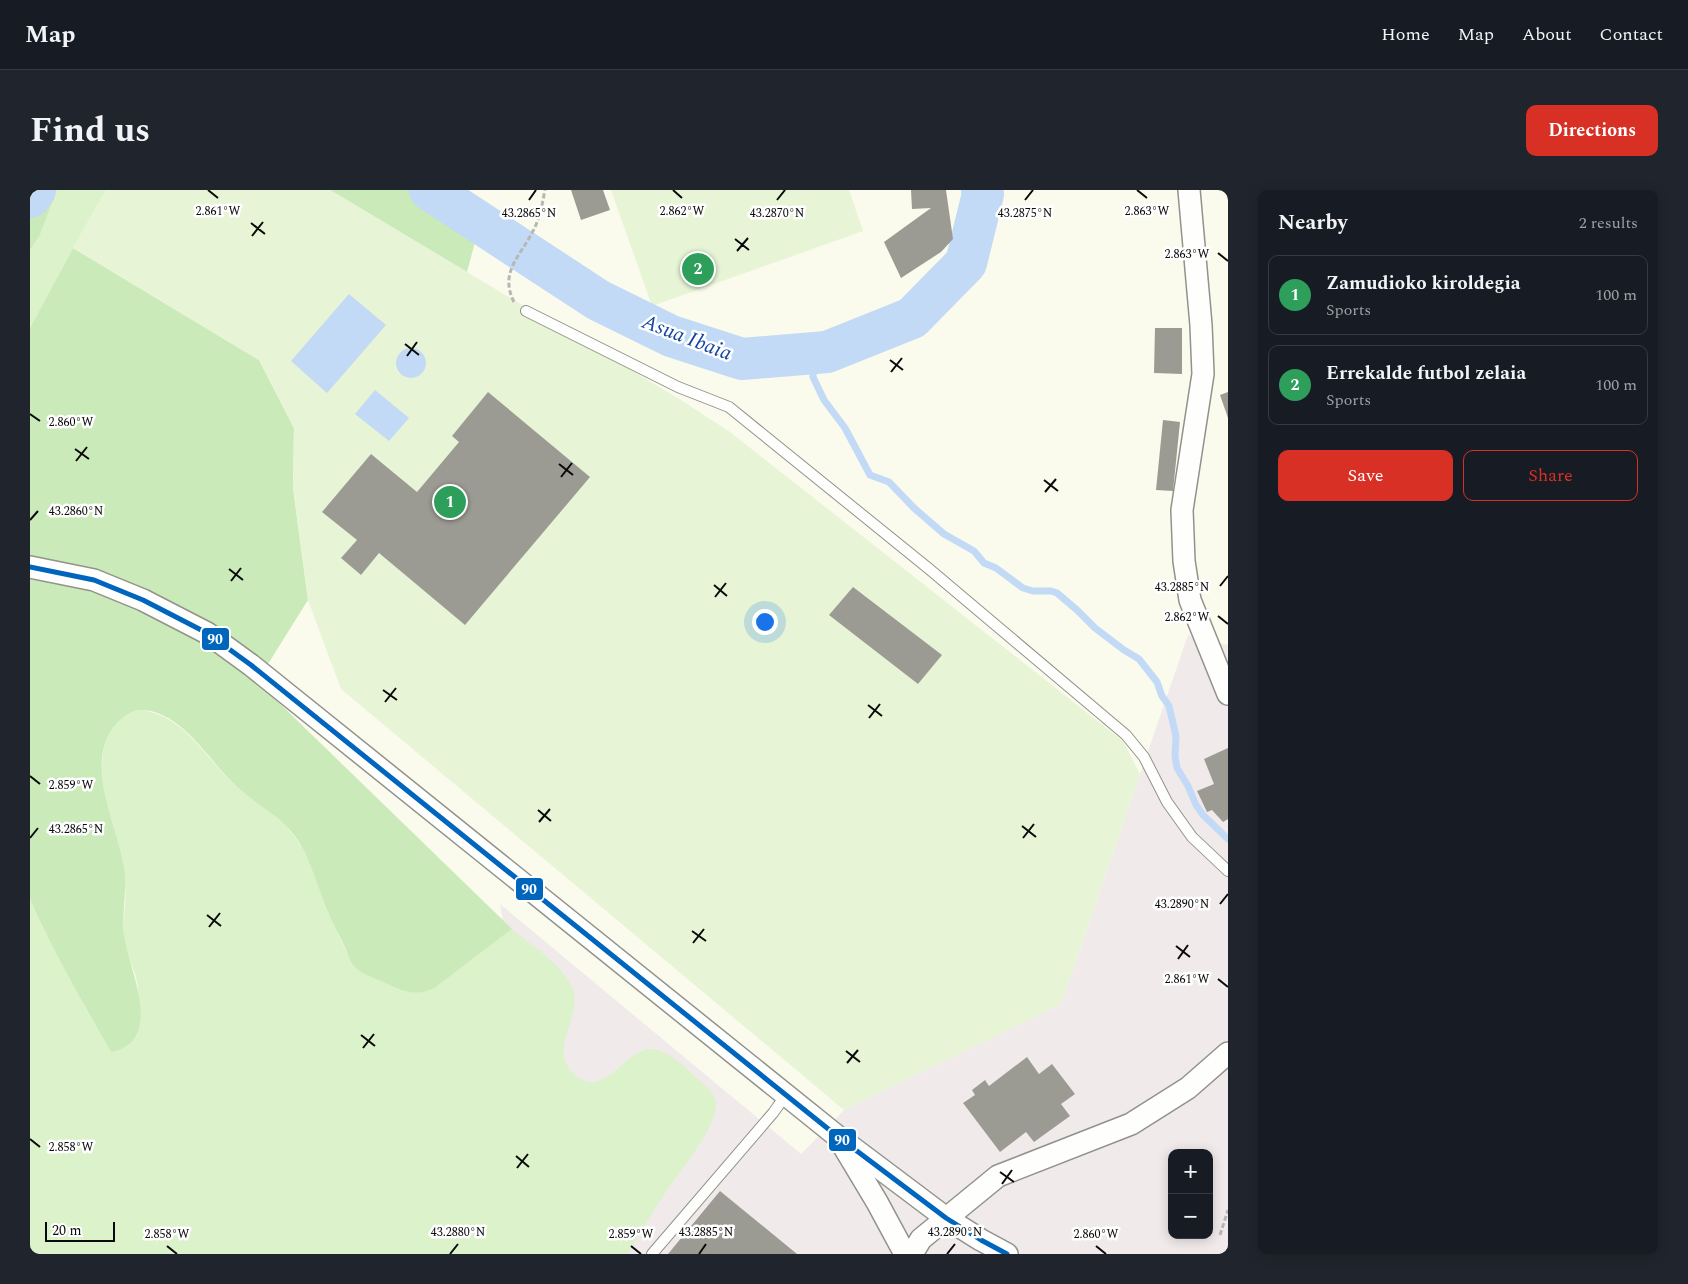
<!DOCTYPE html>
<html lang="en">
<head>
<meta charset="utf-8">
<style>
	body { margin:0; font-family:Spectral,serif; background:#20242c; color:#f1f3f6 }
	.controls { position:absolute; right:15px; bottom:15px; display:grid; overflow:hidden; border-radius:10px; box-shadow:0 2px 12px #0003 }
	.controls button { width:45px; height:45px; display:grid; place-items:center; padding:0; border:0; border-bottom:1px solid #363941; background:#171b24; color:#f1f3f6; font:25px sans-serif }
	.scale { position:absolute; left:15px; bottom:12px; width:70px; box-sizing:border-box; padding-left:5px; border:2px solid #0a0a0a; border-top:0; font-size:14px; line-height:18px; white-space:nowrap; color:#0a0a0a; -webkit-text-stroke:4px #fff; paint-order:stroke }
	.you { position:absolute; left:734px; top:431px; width:18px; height:18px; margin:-12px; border:4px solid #fff; border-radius:50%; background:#1a73e8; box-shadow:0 0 0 8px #1a73e833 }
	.badge { display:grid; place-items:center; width:32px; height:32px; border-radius:50%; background:#d93025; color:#fff; font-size:16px; font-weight:700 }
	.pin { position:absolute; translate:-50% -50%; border:2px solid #fff; box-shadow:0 1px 5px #0006 }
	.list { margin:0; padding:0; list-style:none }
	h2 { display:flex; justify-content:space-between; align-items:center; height:65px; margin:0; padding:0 20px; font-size:21px }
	h2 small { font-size:16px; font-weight:400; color:#9ea1a6 }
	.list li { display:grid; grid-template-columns:32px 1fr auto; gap:15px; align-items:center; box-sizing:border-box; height:80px; margin:0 10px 10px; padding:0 10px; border:1px solid #363941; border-radius:10px }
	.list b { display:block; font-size:19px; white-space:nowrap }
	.list p { margin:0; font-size:16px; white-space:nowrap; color:#9ea1a6 }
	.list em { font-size:16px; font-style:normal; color:#9ea1a6 }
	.actions { display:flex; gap:10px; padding:15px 20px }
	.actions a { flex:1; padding:11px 0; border:1px solid #d93025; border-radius:10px; text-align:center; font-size:18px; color:#d93025 }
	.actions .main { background:#d93025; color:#fff }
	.map { position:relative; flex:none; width:1198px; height:1064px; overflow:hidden; border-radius:10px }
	header { display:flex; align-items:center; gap:30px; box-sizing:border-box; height:70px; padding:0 25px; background:#171b24; border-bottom:1px solid #363941 }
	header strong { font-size:24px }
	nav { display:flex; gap:28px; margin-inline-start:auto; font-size:18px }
	.intro { display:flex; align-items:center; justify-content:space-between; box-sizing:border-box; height:120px; padding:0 30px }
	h1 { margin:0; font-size:35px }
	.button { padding:12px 22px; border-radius:10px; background:#d93025; color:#fff; font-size:18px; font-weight:700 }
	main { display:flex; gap:30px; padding:0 30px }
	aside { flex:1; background:#171b24; border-radius:10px; box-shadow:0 2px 12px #0003 }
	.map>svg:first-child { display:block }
	.industrial { fill:#f1eaeb; fill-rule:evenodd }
	.green { fill:#dcf2cb }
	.forest { fill:#caeab9 }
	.pitch { fill:#e7f5d6 }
	.water { fill:#c2daf5 }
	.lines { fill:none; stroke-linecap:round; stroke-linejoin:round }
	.stream { stroke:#c2daf5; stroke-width:7 }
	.river { stroke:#c2daf5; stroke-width:42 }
	.building { fill:#9c9b93 }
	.service-casing { stroke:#92928c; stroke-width:12 }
	.minor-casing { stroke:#92928c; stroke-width:24 }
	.path { stroke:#b7b7b5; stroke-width:3; stroke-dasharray:5 2.5; stroke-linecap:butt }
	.service { stroke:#fefefc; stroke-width:10 }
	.minor { stroke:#fefefc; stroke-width:21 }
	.bus-1-casing { stroke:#fff; stroke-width:9 }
	.bus-1 { stroke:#0065bd; stroke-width:5 }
	.ticks { fill:none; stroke:#0a0a0a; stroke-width:2 }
	.labels { text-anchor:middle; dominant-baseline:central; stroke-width:5; stroke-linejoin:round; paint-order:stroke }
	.water-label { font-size:21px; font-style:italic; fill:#0f44a1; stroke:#fff }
	.ticks-label { font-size:12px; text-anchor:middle; fill:#0a0a0a; stroke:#fff; stroke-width:5; stroke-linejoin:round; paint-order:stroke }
	.line-badge { stroke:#fff; stroke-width:2 }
	.badge-label { font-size:14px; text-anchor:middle; font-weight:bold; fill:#fff }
</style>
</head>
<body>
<header>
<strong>Map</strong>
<nav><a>Home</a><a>Map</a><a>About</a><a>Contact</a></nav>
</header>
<div class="intro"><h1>Find us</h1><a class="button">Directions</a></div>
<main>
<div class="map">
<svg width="1198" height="1064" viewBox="0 0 1198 1064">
	<rect width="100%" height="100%" fill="#fafaed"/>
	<path class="industrial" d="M 1158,445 L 1198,455 L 1198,1064 L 584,1064 L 489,824 L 470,714 L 771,964 L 814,920 L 1031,814 ZM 1142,963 L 1179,963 L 1179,1045 L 1142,1045 Z"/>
	<g class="green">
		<path d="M 27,0 L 76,0 L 43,58 L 0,138 L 0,60 L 10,45 Z"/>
		<path d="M 112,520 C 156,527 174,567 205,595 C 225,614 251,626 267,650 C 282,670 288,697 297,720 C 305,740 316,759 325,778 L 406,797 L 482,739 C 500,754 536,777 543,800 C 552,828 518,858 543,883 C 573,914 595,857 622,859 C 640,861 656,878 669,890 C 676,896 686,904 686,914 C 687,938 647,984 634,1005 C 621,1024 610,1044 598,1064 L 0,1064 L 0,709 L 55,817 L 81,862 C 86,852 108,805 108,799 C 107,782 96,765 94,748 C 92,730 97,712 95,694 C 90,648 52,573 86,534 C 94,525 101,521 112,520 Z"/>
	</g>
	<g class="forest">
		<path d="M 0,0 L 27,0 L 10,45 L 0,60 Z"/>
		<path d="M 300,0 L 423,0 L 453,22 L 437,82 Z"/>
		<path d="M 43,58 L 229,170 L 264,238 L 263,298 L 278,410 L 236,477 L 244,508 L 482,739 L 406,797 C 389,806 377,803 360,795 C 350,790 336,786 327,779 C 321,775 318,764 315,757 C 309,745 302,733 297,720 C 288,698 282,673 269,652 C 253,626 223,614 202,592 C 185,575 171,554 152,538 C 142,529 126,520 112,520 C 102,520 94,526 87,533 C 52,572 87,633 94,678 C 98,702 90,727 95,751 C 101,783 134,852 81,862 C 52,812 24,762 0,709 L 0,138 Z"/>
	</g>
	<g class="pitch">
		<path d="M 76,0 L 300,0 L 651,210 L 700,242 L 1093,551 L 1110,584 L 1031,814 L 814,920 L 311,499 L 278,410 L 263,298 L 264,238 L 229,170 L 43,58 Z"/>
		<path d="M 581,0 L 819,0 L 833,41 L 622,116 Z"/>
	</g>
	<g class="water">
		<path d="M 319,104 L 356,135 L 297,203 L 261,171 Z"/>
		<circle cx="381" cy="173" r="15"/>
		<path d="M 345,200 L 379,228 L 359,251 L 325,224 Z"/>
	</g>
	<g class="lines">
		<path class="stream" d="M 797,162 C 792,169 782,178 783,187 L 794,210 L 815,238 L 840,285 L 859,292 L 884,318 L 914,344 L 944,361 L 954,373 L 966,378 L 993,398 L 1003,401 L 1021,401 L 1027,403 L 1047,420 L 1065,438 L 1094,460 L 1109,469 L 1127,492 L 1132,506 L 1139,516 L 1146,546 L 1145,566 L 1147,578 L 1158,596 L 1166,615 L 1173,625 L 1198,649"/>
		<g class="river">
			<path d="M 400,0 L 568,110 L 641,146 L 712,169 L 797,162 L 882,128 L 936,73 L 953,4 L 952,0"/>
			<path d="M 0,7 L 5,0"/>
		</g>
	</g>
	<g class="building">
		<path d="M 541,0 L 573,0 L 580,20 L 551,30 Z"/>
		<path d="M 881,0 L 916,0 L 923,49 L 911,62 L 871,88 L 854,52 L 901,18 L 882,19 Z"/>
		<path d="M 1125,138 L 1152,138 L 1152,184 L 1124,183 Z"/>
		<path d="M 458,202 L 560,287 L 435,435 L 349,363 L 331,385 L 311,368 L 327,350 L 292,322 L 341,264 L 387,302 L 429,252 L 422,246 Z"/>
		<path d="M 1198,202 L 1198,228 L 1190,205 Z"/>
		<path d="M 1133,230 L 1150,232 L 1143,301 L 1126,300 Z"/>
		<path d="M 823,397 L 912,465 L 888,494 L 799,425 Z"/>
		<path d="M 1198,558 L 1198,629 L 1193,632 L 1182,620 L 1177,622 L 1167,601 L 1184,594 L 1174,569 Z"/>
		<path d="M 997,867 L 1009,884 L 1022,874 L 1045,904 L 1031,914 L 1040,926 L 1004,952 L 996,942 L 970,962 L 933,913 L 945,905 L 942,900 L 955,890 L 959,896 Z"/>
		<path d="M 690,1001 L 767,1064 L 638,1064 Z"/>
	</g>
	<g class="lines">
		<g class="service-casing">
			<g id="service">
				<path d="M 496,121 L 648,197 L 699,217 L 898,378 L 1096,545 L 1114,567 L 1137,612 L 1162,647 L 1198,681"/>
				<path d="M 622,1064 L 743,923 L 756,905"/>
			</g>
		</g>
		<g class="minor-casing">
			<g id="minor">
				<path d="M 1159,0 L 1171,135 L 1173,184 L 1152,320 L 1154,371 L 1160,410 L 1198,504"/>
				<path d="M 0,377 L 64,390 L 113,410 L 177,443 L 221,475 L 807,946 L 916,1028 L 951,1050 L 977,1064"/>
				<path d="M 814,957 L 847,1012 L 875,1064"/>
				<path d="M 882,1064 L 891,1049 L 968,986 L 1101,934 L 1158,898 L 1198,863"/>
			</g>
		</g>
		<g class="path">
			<path d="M 484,112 C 469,82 490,67 503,41 C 510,28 512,15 515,0"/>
			<path d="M 1190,1045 L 1198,1020"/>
		</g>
		<use href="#service" class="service"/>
		<use href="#minor" class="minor"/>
		<g class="bus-1-casing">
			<path id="bus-1" d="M 0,377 L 64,390 L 113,410 L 177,443 L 221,475 L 807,946 L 916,1028 L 951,1050 L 977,1064"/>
		</g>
		<use href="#bus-1" class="bus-1"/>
	</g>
	<path class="ticks" d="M 178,0 L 188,8M 643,0 L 652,8M 1107,0 L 1117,8M 499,10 L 506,0M 747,10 L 755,0M 995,10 L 1003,0M 221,33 L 235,44M 222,46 L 233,32M 705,49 L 719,60M 707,61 L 718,48M 1188,63 L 1198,71M 375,154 L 389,165M 377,166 L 387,152M 860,170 L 873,180M 861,182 L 872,168M 0,224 L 10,231M 45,259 L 59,269M 46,271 L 57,257M 529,274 L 543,285M 531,287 L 542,273M 1014,290 L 1028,301M 1015,302 L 1026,289M 0,330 L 8,321M 199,379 L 213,390M 201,391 L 211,378M 684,395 L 697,406M 1190,396 L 1198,386M 685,407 L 696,393M 1188,426 L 1198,434M 353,500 L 367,510M 355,512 L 366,498M 838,515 L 852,526M 839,528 L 850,514M 0,586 L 10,594M 508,620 L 521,631M 509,632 L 520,619M 992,636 L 1006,647M 0,648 L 8,638M 993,648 L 1004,634M 1190,714 L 1198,704M 177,725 L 191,736M 179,737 L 190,723M 662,741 L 676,751M 663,753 L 674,739M 1146,756 L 1160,767M 1148,769 L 1158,755M 1188,789 L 1198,797M 331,845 L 345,856M 333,858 L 344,844M 816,861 L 830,872M 817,873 L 828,860M 0,949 L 10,957M 486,966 L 499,977M 487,978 L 498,964M 970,982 L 984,992M 972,994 L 982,980M 137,1056 L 147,1064M 601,1056 L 611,1064M 1066,1056 L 1076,1064M 420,1064 L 428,1054M 669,1064 L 676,1054M 917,1064 L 925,1054"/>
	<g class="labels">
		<g class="water-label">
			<text transform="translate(657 148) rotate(21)">Asua Ibaia</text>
		</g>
	</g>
	<g class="ticks-label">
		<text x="188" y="25">2.861°W</text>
		<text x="652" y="25">2.862°W</text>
		<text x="1117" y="25">2.863°W</text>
		<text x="499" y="27">43.2865°N</text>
		<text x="995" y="27">43.2875°N</text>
		<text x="747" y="27">43.2870°N</text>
		<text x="1157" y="68">2.863°W</text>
		<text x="41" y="236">2.860°W</text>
		<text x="46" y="325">43.2860°N</text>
		<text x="1152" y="401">43.2885°N</text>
		<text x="1157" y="431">2.862°W</text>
		<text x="41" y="599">2.859°W</text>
		<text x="46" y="643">43.2865°N</text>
		<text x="1152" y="718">43.2890°N</text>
		<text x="1157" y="793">2.861°W</text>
		<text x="41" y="961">2.858°W</text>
		<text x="428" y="1046">43.2880°N</text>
		<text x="676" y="1046">43.2885°N</text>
		<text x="925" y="1046">43.2890°N</text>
		<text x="137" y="1048">2.858°W</text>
		<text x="601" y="1048">2.859°W</text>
		<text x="1066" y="1048">2.860°W</text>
	</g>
	<g class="line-badge">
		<rect x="171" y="437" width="29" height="24" rx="5" fill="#0065bd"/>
		<rect x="485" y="687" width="29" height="24" rx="5" fill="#0065bd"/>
		<rect x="798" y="938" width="29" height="24" rx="5" fill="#0065bd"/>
	</g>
	<g class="badge-label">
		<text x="185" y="454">90</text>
		<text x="499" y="704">90</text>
		<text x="812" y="955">90</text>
	</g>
</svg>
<div class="controls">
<button>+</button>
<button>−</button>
</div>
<div class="scale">20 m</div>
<div class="you"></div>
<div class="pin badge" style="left:420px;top:312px;background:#2e9e5b">1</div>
<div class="pin badge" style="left:668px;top:79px;background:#2e9e5b">2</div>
</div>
<aside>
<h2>Nearby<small>2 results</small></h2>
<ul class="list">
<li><span class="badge" style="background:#2e9e5b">1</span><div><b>Zamudioko kiroldegia</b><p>Sports</p></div><em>100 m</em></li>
<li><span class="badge" style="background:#2e9e5b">2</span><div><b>Errekalde futbol zelaia</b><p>Sports</p></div><em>100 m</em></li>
</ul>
<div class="actions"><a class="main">Save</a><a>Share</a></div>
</aside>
</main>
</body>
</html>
